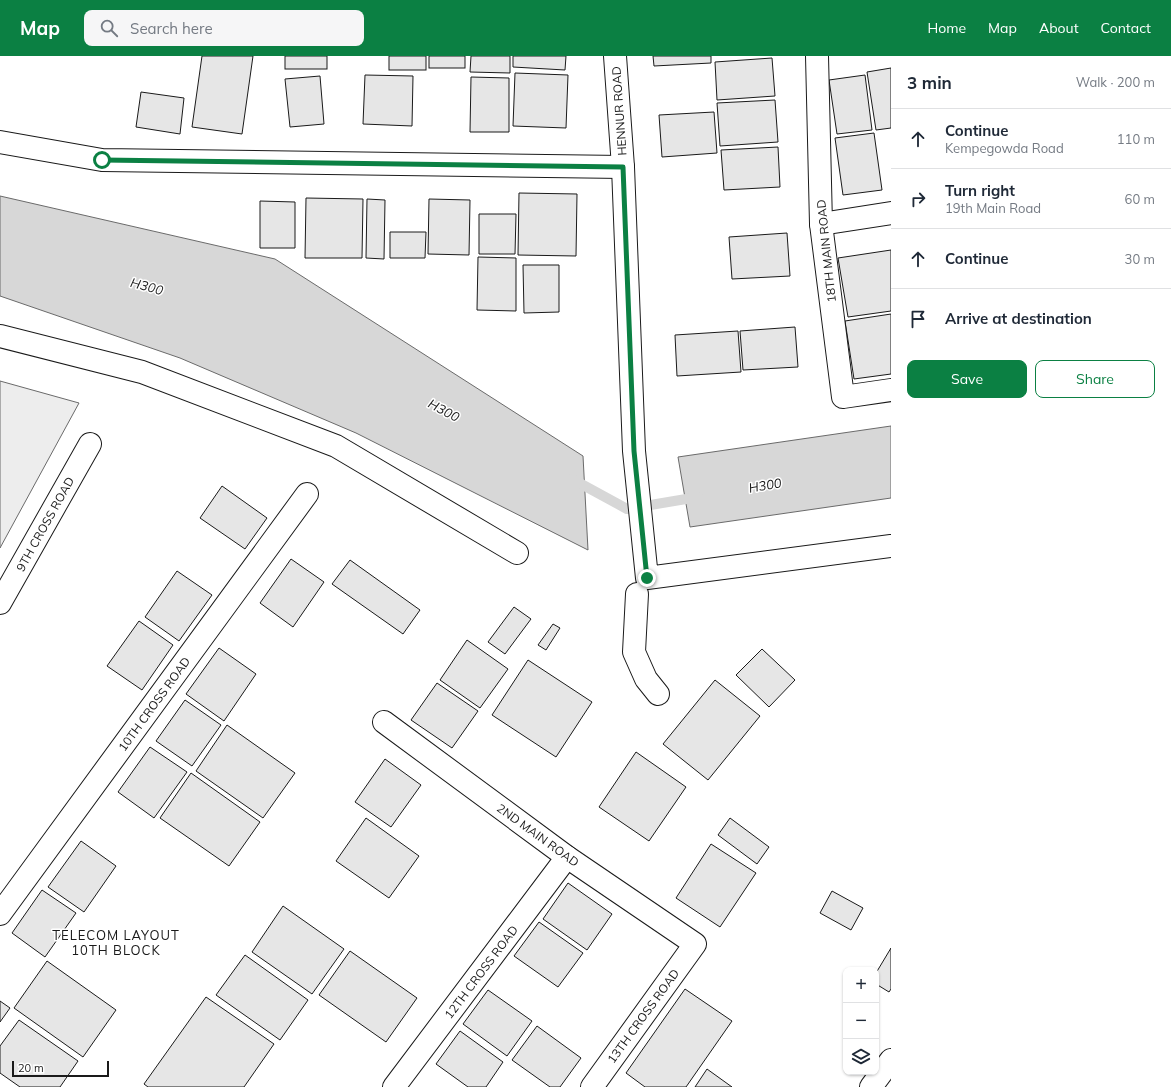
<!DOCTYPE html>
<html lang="en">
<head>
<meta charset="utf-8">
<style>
	body { margin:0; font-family:Mulish,sans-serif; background:#f6f6f7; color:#1f2937 }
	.controls { position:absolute; right:12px; bottom:12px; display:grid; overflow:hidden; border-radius:8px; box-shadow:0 1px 3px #0004 }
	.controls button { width:36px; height:36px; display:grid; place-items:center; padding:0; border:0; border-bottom:1px solid #e0e1e3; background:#fff; color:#1f2937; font:20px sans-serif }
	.scale { position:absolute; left:12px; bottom:10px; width:97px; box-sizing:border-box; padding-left:4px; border:2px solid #1a1a1a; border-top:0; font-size:11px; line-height:14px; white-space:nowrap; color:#1a1a1a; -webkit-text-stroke:3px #fff; paint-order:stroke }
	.stop { position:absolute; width:12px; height:12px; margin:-9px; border:3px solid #0b8043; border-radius:50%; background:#fff }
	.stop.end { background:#0b8043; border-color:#fff; box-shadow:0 1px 4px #0008 }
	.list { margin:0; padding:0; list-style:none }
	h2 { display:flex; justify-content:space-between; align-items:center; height:52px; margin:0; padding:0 16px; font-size:17px }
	h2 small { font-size:13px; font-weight:400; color:#747a83 }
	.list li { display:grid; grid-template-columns:26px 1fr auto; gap:12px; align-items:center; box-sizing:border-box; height:60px; padding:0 16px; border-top:1px solid #e0e1e3 }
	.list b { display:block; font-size:15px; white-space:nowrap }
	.list p { margin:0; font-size:13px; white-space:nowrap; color:#747a83 }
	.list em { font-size:13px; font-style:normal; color:#747a83 }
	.actions { display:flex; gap:8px; padding:12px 16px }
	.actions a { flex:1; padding:9px 0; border:1px solid #0b8043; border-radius:8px; text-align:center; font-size:14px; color:#0b8043 }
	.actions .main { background:#0b8043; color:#fff }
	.icon { flex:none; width:22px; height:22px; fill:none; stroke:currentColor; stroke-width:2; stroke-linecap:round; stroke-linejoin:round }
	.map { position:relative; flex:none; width:891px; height:1031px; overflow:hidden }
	header { display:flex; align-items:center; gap:24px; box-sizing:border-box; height:56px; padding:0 20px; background:#0b8043; color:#fff }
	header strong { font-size:19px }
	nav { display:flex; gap:22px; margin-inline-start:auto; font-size:14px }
	.search { width:280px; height:36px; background:#f6f6f7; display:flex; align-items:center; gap:10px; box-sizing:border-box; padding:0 14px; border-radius:8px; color:#747a83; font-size:15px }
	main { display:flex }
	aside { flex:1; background:#fff }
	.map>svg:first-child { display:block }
	.built { fill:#ededed; stroke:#6a6a6a }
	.water { fill:#d7d7d7; stroke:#6a6a6a }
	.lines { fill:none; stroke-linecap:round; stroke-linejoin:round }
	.stream { stroke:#d7d7d7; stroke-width:10 }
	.building { fill:#e6e6e6; stroke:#1a1a1a }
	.minor-casing { stroke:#1a1a1a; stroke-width:24 }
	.tertiary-casing { stroke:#1a1a1a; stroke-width:24 }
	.minor { stroke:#fff; stroke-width:22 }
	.tertiary { stroke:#fff; stroke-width:22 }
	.route { stroke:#0b8043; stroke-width:5 }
	.labels { text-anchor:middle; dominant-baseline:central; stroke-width:3; stroke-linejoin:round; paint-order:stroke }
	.street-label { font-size:12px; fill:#1a1a1a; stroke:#fff }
	.water-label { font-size:13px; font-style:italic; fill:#1a1a1a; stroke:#fff }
	.neighbourhood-label { font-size:13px; letter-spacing:1px; fill:#1a1a1a; stroke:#fff }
</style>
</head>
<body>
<header>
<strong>Map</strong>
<div class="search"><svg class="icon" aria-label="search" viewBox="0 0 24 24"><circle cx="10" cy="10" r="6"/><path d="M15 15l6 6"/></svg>Search here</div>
<nav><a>Home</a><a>Map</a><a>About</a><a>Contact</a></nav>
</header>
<main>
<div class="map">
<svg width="891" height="1031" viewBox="0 0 891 1031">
	<rect width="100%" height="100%" fill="#fff"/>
	<path class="built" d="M 0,325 L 79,347 L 0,492 Z"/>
	<g class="water">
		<path d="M 0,140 L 275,203 L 583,400 L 588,494 L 356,377 L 180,302 L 0,240 Z"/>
		<path d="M 891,370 L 891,442 L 690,471 L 678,401 Z"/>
	</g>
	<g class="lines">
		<path class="stream" d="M 572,423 L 627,453 L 698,441"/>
	</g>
	<g class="building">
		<path d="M 202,0 L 253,0 L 242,78 L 192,71 Z"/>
		<rect x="285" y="0" width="42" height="13"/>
		<rect x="389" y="0" width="37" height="14"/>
		<rect x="429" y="0" width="36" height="12"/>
		<path d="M 471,0 L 510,0 L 510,17 L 470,16 Z"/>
		<path d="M 513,0 L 566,0 L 565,14 L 513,11 Z"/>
		<path d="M 653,0 L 711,0 L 711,7 L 654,10 Z"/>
		<path d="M 772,2 L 775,40 L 717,44 L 715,6 Z"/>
		<path d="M 891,12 L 891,72 L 876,74 L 867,16 Z"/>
		<path d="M 515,17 L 568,19 L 566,72 L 513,70 Z"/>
		<path d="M 365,19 L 413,20 L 412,70 L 363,68 Z"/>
		<path d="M 865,19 L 872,74 L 837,78 L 829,24 Z"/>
		<path d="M 320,20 L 324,68 L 290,71 L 285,23 Z"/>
		<path d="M 471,21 L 509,22 L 509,76 L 470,76 Z"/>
		<path d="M 141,36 L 184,42 L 180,78 L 136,71 Z"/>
		<path d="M 775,44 L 778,86 L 720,90 L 717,47 Z"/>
		<path d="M 714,56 L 717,97 L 662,101 L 659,59 Z"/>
		<path d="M 874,77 L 882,134 L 843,139 L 835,82 Z"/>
		<path d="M 778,91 L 780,131 L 724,134 L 721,94 Z"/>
		<path d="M 519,137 L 577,138 L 576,200 L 518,199 Z"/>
		<path d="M 306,142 L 363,143 L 362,202 L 305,202 Z"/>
		<path d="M 367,143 L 385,144 L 384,203 L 366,202 Z"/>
		<path d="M 429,143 L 470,144 L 469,199 L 428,198 Z"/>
		<path d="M 260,145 L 295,146 L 295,192 L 260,192 Z"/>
		<path d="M 479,158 L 516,158 L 515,198 L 479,198 Z"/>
		<path d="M 390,176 L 426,176 L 425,202 L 390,202 Z"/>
		<path d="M 787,177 L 790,220 L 732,223 L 729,181 Z"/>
		<path d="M 891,194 L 891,255 L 848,261 L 838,202 Z"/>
		<path d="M 478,201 L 516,202 L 516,255 L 477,254 Z"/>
		<path d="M 523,209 L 559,209 L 559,256 L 524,257 Z"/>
		<path d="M 891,258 L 891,318 L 854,323 L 845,265 Z"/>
		<path d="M 795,271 L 798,311 L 743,314 L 740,275 Z"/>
		<path d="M 738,275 L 741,316 L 677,320 L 675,279 Z"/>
		<path d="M 222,430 L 267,462 L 245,493 L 200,462 Z"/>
		<path d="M 291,503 L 324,526 L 293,571 L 260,547 Z"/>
		<path d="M 350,504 L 420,554 L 403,578 L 332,528 Z"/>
		<path d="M 177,515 L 212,539 L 179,585 L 145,561 Z"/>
		<path d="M 514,551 L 531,563 L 505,598 L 488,586 Z"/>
		<path d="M 139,565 L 173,589 L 142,634 L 107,610 Z"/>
		<path d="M 553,568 L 560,572 L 546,594 L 538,589 Z"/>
		<path d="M 467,584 L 508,613 L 480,652 L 440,624 Z"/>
		<path d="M 219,592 L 256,618 L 224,665 L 186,638 Z"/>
		<path d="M 762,593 L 795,624 L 769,651 L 736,619 Z"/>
		<path d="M 528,604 L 592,646 L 556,701 L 492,659 Z"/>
		<path d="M 715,624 L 760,660 L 708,724 L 663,688 Z"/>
		<path d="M 437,627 L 478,655 L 452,692 L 411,664 Z"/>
		<path d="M 185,644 L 221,669 L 192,710 L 156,685 Z"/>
		<path d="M 227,669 L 295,717 L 263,762 L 196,715 Z"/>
		<path d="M 150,691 L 187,716 L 154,762 L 118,736 Z"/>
		<path d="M 636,696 L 686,731 L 649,785 L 599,751 Z"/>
		<path d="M 385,703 L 421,729 L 391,771 L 355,746 Z"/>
		<path d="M 191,717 L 260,766 L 229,810 L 160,762 Z"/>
		<path d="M 366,762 L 419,800 L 389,842 L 336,805 Z"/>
		<path d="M 730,762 L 769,791 L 757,808 L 718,779 Z"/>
		<path d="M 81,785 L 116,810 L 84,856 L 48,831 Z"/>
		<path d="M 711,788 L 756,817 L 720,871 L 676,842 Z"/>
		<path d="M 568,827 L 612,858 L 587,894 L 543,863 Z"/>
		<path d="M 42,834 L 76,857 L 45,901 L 12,877 Z"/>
		<path d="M 832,835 L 863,852 L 851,874 L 820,857 Z"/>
		<path d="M 283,850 L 344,893 L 312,938 L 252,896 Z"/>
		<path d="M 539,866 L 583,897 L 558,931 L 514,900 Z"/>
		<path d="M 891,892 L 891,933 L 889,936 L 876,928 L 876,917 Z"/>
		<path d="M 350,895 L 417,942 L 386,986 L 319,939 Z"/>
		<path d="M 245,899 L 308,944 L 280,984 L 216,939 Z"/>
		<path d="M 47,905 L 116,954 L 83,1001 L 14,952 Z"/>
		<path d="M 685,933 L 732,965 L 686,1031 L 645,1031 L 626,1017 Z"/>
		<path d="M 488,934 L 532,965 L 507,1000 L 463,968 Z"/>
		<path d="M 206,941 L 274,988 L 244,1031 L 148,1031 L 144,1028 Z"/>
		<path d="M 0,945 L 10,952 L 0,966 Z"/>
		<path d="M 19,964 L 78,1005 L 60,1031 L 20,1031 L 0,1017 L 0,990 Z"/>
		<path d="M 537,970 L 581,1002 L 560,1031 L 550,1031 L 512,1004 Z"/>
		<path d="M 460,975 L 503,1006 L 486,1031 L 468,1031 L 436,1008 Z"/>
		<path d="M 707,1013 L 732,1031 L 695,1031 Z"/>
	</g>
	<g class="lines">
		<g class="minor-casing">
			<g id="minor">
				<path d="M 817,0 L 821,168 L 843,341 L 891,334"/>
				<path d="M 821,168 L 891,157"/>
				<path d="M 0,280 L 142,316 L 336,390 L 517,497"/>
				<path d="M 637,538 L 634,596 L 646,623 L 658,638"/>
				<path d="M 0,547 L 90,388"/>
				<path d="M 384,666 L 567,801 L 695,888 L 592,1031"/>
				<path d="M 0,858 L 307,438"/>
				<path d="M 394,1031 L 567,801"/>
				<path d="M 871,1031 L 891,1004"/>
			</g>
		</g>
		<g class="tertiary-casing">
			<g id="tertiary">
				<path d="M 615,0 L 623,111 L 634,395 L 647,522 L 891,490"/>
				<path d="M 0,86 L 102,104 L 623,111"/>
			</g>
		</g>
		<use href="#minor" class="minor"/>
		<use href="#tertiary" class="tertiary"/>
	</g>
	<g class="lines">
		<path class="route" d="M 102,104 L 623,111 L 634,395 L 647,522"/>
	</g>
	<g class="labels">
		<g class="street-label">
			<text transform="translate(619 55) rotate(-94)">HENNUR ROAD</text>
			<text transform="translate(826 195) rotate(-96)">18TH MAIN ROAD</text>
			<text transform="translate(45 468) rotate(-61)">9TH CROSS ROAD</text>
			<text transform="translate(154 648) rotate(-54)">10TH CROSS ROAD</text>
			<text transform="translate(538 779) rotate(36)">2ND MAIN ROAD</text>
			<text transform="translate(481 916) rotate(-53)">12TH CROSS ROAD</text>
			<text transform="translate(643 960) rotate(-54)">13TH CROSS ROAD</text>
		</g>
		<g class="water-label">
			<text transform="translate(147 230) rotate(15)">H300</text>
			<text transform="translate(444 354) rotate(28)">H300</text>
			<text transform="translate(765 429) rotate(-10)">H300</text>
		</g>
		<g class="neighbourhood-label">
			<text x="116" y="879">TELECOM LAYOUT<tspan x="116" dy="15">10TH BLOCK</tspan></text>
		</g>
	</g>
</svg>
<div class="controls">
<button>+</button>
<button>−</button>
<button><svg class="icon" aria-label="layers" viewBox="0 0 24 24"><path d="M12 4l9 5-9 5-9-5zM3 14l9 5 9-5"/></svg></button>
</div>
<div class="scale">20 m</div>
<div class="stop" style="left:102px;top:104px"></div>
<div class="stop end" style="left:647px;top:522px"></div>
</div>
<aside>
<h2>3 min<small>Walk · 200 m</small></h2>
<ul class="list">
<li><svg class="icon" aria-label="ahead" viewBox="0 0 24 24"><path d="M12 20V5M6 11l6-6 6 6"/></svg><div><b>Continue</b><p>Kempegowda Road</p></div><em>110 m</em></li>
<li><svg class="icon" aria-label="right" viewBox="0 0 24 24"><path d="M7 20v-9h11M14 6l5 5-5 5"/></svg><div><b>Turn right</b><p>19th Main Road</p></div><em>60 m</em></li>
<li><svg class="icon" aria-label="ahead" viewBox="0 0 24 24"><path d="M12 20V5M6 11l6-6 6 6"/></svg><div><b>Continue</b></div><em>30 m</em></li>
<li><svg class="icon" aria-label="arrive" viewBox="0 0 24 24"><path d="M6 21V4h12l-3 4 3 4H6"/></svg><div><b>Arrive at destination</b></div></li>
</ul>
<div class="actions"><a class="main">Save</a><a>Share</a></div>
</aside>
</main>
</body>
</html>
